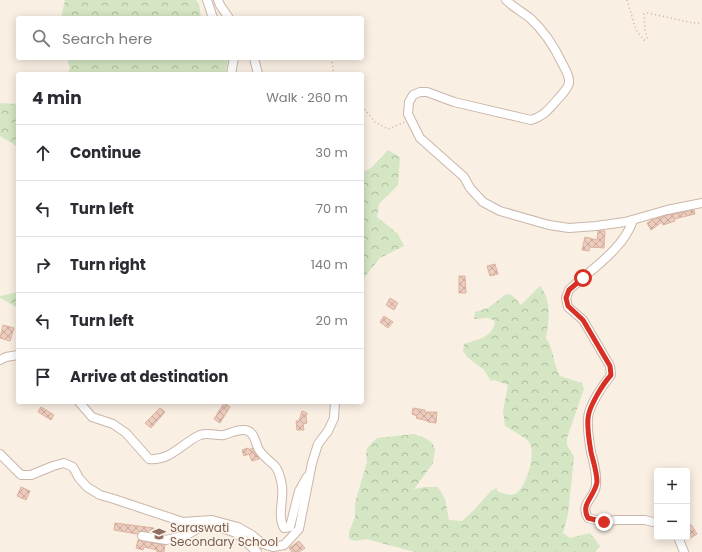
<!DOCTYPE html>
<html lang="en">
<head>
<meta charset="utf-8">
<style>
	body { margin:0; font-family:Poppins,sans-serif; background:#f7f7f7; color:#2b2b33 }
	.controls { position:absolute; right:12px; bottom:12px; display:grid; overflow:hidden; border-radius:4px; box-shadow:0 2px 10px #0003 }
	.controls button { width:36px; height:36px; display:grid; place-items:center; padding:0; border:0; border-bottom:1px solid #e1e1e2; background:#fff; color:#2b2b33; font:20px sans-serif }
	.stop { position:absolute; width:12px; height:12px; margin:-9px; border:3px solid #d93025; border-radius:50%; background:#fff }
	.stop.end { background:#d93025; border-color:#fff; box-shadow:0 1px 4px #0008 }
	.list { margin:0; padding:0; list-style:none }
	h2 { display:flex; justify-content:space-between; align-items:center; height:52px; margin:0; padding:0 16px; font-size:17px }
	h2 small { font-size:13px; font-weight:400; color:#7c7c81 }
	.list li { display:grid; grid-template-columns:26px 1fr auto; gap:12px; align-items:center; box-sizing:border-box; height:56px; padding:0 16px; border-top:1px solid #e1e1e2 }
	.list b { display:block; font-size:15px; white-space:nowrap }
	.list em { font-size:13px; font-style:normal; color:#7c7c81 }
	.icon { flex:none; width:22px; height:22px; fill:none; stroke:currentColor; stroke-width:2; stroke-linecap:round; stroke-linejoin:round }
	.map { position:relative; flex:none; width:702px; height:552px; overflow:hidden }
	.search { position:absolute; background:#fff; box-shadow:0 2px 10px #0003; left:16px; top:16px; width:348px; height:44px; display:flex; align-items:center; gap:10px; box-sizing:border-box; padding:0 14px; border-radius:4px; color:#7c7c81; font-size:15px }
	.panel { position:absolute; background:#fff; box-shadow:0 2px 10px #0003; left:16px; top:72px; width:348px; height:332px; border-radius:4px }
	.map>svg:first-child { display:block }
	.forest { fill:url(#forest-crowns) }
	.building { fill:url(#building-cross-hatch); stroke:#dfb29e }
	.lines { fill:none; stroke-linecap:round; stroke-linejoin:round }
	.minor-casing { stroke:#cab6aa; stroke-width:10 }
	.path { stroke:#d2afa0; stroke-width:1.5; stroke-dasharray:1 3; stroke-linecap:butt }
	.minor { stroke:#fff; stroke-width:8 }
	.route { stroke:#d93025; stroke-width:5 }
	.labels { text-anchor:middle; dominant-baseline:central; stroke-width:3; stroke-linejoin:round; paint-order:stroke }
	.education-label { font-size:12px; fill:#785e54; stroke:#fdf4e9; text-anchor:start }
</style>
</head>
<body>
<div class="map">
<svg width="702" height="552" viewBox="0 0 702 552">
	<defs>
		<pattern id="forest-crowns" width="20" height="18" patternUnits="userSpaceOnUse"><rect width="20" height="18" fill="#d4e6c3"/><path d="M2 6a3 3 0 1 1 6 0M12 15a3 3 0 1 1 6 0" fill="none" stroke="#b0bda0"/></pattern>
		<pattern id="building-cross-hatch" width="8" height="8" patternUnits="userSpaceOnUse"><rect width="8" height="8" fill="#edccbd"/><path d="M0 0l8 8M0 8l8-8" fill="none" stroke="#c4a89c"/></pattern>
	</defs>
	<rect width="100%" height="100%" fill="#faefe3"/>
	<g class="forest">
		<path d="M 65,0 L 196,0 L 199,4 L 201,18 L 61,18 Z"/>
		<path d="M 67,58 L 228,58 L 228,60 L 225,74 L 67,74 L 70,68 Z"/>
		<path d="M 0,103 L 18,104 L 18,147 L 0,136 Z"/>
		<path d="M 388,150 L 400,157 L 398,185 L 379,204 L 377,217 L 398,234 L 404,246 L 380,258 L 362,280 L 362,172 L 370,169 Z"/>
		<path d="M 540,286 C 552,300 549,321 546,338 C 554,349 553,364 560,376 L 582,383 L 584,389 L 567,438 L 567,445 L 574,457 L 568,514 L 563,533 L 570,538 L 590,533 L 600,546 L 595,552 L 415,552 L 366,539 L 356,541 L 349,539 L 349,532 L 355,517 L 355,503 L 367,462 L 366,455 L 367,448 L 377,438 L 414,434 L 427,439 L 432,443 L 435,449 L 433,463 L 414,489 L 425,487 L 438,487 L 445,499 L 449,520 L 462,521 L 472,512 L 491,491 L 497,488 L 497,491 C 503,493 509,496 515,494 C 526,489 537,452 529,442 C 523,436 513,431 505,426 L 503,411 L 508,385 L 494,380 L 491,381 L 484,370 L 467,357 L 463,351 L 464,344 C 478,339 493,338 495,321 L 488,318 L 474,319 L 475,312 L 488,308 L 506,294 L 512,295 L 521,305 Z"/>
		<path d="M 18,292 L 18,308 L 0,298 L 0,296 Z"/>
	</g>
	<g class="building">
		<path d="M 694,210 L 695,214 L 674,219 L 675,221 L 663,225 L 662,222 L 651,230 L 647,223 L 652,220 L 668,215 Z"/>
		<path d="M 598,231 L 605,231 L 604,248 L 590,247 L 589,251 L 582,250 L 585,237 L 597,240 Z"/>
		<path d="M 495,264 L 498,274 L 490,276 L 487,266 Z"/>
		<path d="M 459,276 L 465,276 L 466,293 L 459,293 Z"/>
		<path d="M 390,298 L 398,303 L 394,310 L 386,305 Z"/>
		<path d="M 384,316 L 393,322 L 388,328 L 380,322 Z"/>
		<path d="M 3,325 L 14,328 L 10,341 L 0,338 Z"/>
		<path d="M 224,403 L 230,407 L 220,423 L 214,419 Z"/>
		<path d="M 41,407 L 54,415 L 51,420 L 38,412 Z"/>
		<path d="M 160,408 L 165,412 L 151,428 L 145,423 Z"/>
		<path d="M 413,408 L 425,410 L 424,412 L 437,412 L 436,423 L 428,422 L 428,421 L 416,418 L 417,416 L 412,414 Z"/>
		<path d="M 302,411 L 307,413 L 306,417 L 307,423 L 303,424 L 304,430 L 297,430 L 296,421 L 299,421 Z"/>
		<path d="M 248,448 L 249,450 L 252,448 L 259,459 L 252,461 L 249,454 L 244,456 L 242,450 Z"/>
		<path d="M 21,487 L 30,491 L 26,500 L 17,496 Z"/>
		<path d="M 687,522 L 692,526 L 697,534 L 690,538 L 687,532 Z"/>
		<path d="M 115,523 L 154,528 L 153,532 L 143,531 L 137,534 L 114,530 Z"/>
		<path d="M 138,540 L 165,545 L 164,552 L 157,552 L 157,550 L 144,547 L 143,550 L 136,548 Z"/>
		<path d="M 299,541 L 305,548 L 299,552 L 292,552 L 289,548 Z"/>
	</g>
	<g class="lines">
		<g class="minor-casing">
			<g id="minor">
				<path d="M 207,0 L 213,18"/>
				<path d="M 218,0 L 220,5 L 229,18"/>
				<path d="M 506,0 C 513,7 522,12 530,18 C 544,31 554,46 562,63 C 565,69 570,76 569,83 C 568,89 561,95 557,100 C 548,110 544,116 531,120 L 454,102 L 427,92 L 420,92 L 413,95 L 409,102 L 408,114 L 420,138 L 464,177 L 470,188 L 483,202 L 500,211 L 549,225 L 569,228 L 596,226 L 625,222 L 667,210 L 702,203"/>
				<path d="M 254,58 L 258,74"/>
				<path d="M 231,74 L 234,58"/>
				<path d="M 633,220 C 624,249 590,270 569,290 L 566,298 L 568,307 L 583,320 L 610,366 L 611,375 C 603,385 589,405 588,418 C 587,429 589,440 591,452 C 594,463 597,474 596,485 C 595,499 579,503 588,518 L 604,522 L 616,520 L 645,520 L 657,523"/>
				<path d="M 0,360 L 6,357 L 18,355"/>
				<path d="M 79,402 L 92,417 L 113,424 L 126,433 L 149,459 C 171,461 182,443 200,435 C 208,432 216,436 224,435 C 231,433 237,429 245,430 C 254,431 255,441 258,448 C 262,456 269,460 275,466 C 279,471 281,480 282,486 C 284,499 277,516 284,528 L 290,527 L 299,491 L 307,477"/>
				<path d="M 0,454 L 21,475 L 31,475 L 53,466 L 64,463 L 73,467 L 79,478 L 87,487 L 100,495 L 114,499 L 183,522 L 212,520 L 238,527 L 252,535 L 263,544 L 273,547 L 284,545 L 299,529 L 312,463 L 318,444 L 328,431 L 334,418 L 335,402"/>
				<path d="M 219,527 L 236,533 L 257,552"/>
				<path d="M 142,536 L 166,540 L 187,535 L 210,521"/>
				<path d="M 678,537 L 684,552"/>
			</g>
		</g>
		<g class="path">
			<path d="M 627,0 L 636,30 L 644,40 L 646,40 L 647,38 L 645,30 L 644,14 L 648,13 L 693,23 L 702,23"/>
			<path d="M 332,58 L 333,70 L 335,74"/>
			<path d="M 362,106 L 375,122 L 388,129 L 403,123 L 404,122"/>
		</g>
		<use href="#minor" class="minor"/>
	</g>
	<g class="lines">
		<path class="route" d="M 583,278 L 569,290 L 566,298 L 568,306 L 583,320 L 610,366 L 611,375 C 603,384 589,406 588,418 C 587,429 589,440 591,452 C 593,461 597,472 597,482 C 595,496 580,504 588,518 L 604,522"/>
	</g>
	<defs>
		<g id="school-bare" transform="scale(1.08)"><path d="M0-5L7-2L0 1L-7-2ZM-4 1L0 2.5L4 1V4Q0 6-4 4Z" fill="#8d6e63" stroke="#fdf4e9" stroke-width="2.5" paint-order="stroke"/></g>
	</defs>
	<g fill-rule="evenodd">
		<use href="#school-bare" x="159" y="534"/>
	</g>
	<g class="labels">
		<g class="education-label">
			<text x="170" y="527">Saraswati<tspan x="170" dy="14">Secondary School</tspan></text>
		</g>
	</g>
</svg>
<div class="controls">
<button>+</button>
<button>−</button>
</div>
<div class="stop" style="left:583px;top:278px"></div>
<div class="stop end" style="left:604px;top:522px"></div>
<div class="search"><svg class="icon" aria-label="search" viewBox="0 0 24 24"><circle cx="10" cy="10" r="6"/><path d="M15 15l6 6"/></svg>Search here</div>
<section class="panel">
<h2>4 min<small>Walk · 260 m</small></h2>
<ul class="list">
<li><svg class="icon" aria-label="ahead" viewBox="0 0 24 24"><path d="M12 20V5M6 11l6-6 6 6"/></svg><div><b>Continue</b></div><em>30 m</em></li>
<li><svg class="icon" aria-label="left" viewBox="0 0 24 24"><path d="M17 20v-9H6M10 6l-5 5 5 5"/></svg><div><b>Turn left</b></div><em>70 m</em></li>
<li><svg class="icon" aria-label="right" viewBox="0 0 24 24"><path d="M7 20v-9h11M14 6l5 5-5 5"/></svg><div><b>Turn right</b></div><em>140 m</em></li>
<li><svg class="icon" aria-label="left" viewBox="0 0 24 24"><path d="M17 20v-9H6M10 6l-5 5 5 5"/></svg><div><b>Turn left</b></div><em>20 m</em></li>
<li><svg class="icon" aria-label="arrive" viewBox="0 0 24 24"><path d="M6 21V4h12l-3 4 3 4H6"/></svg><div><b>Arrive at destination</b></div></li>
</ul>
</section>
</div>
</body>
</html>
